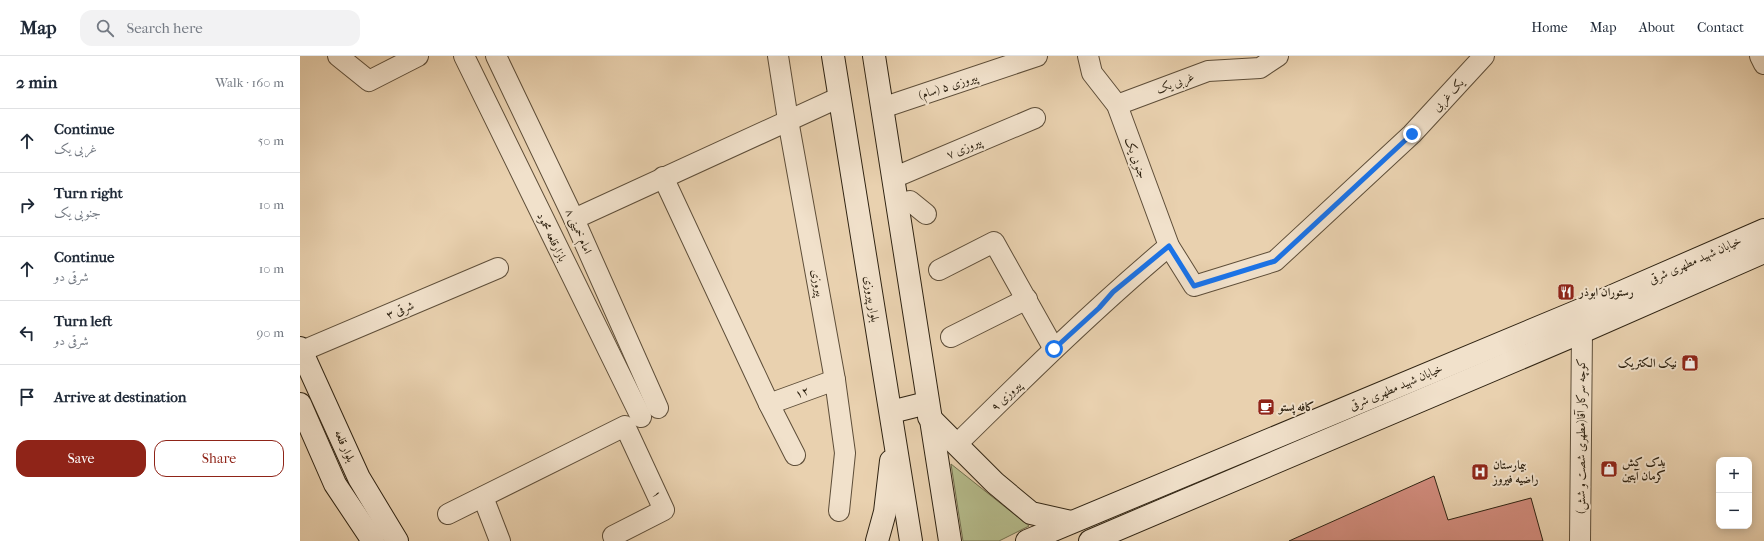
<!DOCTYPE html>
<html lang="en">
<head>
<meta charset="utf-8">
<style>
	body { margin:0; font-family:"IM FELL French Canon",Amiri,serif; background:#f2f2f3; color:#1f2937 }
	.controls { position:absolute; right:12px; bottom:12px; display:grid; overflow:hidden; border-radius:8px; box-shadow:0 2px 10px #0003 }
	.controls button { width:36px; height:36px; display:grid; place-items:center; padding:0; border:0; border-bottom:1px solid #e0e1e3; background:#fff; color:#1f2937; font:20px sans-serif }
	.stop { position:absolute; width:12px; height:12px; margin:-9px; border:3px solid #1a73e8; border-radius:50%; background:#fff }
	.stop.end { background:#1a73e8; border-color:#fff; box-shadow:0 1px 4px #0008 }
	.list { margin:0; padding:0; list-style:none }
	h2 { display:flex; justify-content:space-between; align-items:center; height:52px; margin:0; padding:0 16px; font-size:17px }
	h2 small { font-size:13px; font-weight:400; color:#747a83 }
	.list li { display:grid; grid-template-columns:26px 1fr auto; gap:12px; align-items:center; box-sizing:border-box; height:64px; padding:0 16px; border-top:1px solid #e0e1e3 }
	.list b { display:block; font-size:15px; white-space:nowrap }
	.list p { margin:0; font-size:13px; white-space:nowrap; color:#747a83 }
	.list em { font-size:13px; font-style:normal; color:#747a83 }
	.actions { display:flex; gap:8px; padding:12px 16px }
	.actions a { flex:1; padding:9px 0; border:1px solid #8f2418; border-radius:12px; text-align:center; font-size:14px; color:#8f2418 }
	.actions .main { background:#8f2418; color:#fff }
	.icon { flex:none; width:22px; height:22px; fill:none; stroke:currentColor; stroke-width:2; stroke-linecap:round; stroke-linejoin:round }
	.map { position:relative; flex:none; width:1464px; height:485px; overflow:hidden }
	header { display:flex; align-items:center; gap:24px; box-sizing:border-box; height:56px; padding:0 20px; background:#fff; border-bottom:1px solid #e0e1e3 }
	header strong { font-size:19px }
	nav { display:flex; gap:22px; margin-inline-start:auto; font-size:14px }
	.search { width:280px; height:36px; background:#f2f2f3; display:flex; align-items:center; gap:10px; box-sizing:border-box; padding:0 14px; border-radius:12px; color:#747a83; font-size:15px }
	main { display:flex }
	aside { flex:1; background:#fff }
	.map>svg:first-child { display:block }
	.green { fill:#b5bc8c; stroke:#72704f }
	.building { fill:#d18b7c; stroke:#2f2312 }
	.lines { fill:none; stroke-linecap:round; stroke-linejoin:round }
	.street-casing { stroke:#5e4e39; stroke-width:22 }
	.secondary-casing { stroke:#2f2312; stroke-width:24 }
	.street { stroke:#f1e1cb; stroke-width:20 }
	.secondary { stroke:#f1e1cb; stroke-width:22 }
	.route { stroke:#1a73e8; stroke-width:5 }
	.labels { text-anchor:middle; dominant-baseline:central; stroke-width:4; stroke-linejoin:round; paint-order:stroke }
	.street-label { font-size:12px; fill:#2f2312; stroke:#f1e1cb }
	.poi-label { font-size:12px; font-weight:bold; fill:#2f2312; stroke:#f1e1cb; text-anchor:start }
</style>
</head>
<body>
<header>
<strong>Map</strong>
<div class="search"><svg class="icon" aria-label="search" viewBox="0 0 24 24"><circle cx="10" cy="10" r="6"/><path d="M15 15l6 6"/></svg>Search here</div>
<nav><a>Home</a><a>Map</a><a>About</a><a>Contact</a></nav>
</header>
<main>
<aside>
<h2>2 min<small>Walk · 160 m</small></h2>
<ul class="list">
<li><svg class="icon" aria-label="ahead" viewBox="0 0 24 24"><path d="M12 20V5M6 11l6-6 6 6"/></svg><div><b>Continue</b><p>غربی یک</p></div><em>50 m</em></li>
<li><svg class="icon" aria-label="right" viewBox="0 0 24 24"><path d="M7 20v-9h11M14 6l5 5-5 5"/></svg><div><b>Turn right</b><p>جنوبی یک</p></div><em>10 m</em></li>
<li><svg class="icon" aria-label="ahead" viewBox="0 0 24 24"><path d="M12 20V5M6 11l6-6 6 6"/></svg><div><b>Continue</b><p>شرقی دو</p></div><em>10 m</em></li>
<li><svg class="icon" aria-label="left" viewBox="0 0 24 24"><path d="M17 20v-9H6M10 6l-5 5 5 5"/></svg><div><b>Turn left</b><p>شرقی دو</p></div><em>90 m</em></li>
<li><svg class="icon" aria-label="arrive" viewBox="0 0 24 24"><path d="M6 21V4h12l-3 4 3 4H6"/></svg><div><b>Arrive at destination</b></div></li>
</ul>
<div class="actions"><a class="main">Save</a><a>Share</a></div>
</aside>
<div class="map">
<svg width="1464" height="485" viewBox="0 0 1464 485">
	<rect width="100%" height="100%" fill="#e9d1af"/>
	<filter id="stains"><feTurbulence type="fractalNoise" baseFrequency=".005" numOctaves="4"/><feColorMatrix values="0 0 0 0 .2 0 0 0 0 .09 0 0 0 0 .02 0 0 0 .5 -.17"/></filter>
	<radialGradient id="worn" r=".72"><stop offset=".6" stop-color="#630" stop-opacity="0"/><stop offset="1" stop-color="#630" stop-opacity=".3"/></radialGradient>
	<path class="green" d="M 651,408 L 729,470 L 699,485 L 663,485 Z"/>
	<path class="building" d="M 1134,420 L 1148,464 L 1231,442 L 1243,485 L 989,485 Z"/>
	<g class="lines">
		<g class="street-casing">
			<g id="street">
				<path d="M 38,0 L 69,25 L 118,0"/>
				<path d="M 164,0 L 341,361"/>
				<path d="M 196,0 L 274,163 L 358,352"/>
				<path d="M 478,0 L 488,64 L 535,324 L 545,397 L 539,455"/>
				<path d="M 788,0 L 792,17 L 817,49 L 869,190 L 894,230 L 975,205 L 1112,78 L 1184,0"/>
				<path d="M 1460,0 L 1464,8"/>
				<path d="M 817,49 L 908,15 L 960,12 L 978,0"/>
				<path d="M 582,52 L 737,0"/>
				<path d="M 363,121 L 469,348 L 495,399"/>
				<path d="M 593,122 L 735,62"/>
				<path d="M 597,148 L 610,145 L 626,158"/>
				<path d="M 274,163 L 540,41"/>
				<path d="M 639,214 L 694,186 L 754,293"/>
				<path d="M 651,281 L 727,243"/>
				<path d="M 2,295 L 198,212"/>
				<path d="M 469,348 L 535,324"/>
				<path d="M 657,388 C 726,320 795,252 869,190"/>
				<path d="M 183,441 L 200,485"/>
				<path d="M 148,458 L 325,370 L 364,454 L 313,480"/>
				<path d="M 1280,485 L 1282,276"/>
			</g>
		</g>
		<g class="secondary-casing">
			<g id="secondary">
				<path d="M 533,0 L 611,485"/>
				<path d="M 574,0 L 650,485"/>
				<path d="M 0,292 L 59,422 L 97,485"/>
				<path d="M 0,348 L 35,428 L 73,485"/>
				<path d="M 591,356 L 627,347"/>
				<path d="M 629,361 L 695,427 L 731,457 L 771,466"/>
				<path d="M 577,485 L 585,456 L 591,405"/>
				<path d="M 727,485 L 1278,255 L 1464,174"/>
				<path d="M 790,485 L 1282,276 L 1464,196"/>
			</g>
		</g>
		<use href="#street" class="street"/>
		<use href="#secondary" class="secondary"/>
	</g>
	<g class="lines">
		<path class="route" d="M 754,293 L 799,252 L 813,236 L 869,190 L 894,230 L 975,205 L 1112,78"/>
	</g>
	<defs>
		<g id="restaurant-square" transform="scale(0.9)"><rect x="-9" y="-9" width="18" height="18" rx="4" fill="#8f2418" stroke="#f1e1cb"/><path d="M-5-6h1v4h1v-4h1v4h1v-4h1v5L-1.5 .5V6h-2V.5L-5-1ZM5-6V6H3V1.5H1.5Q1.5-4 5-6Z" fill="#fff"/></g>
		<g id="shop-square" transform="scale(0.9)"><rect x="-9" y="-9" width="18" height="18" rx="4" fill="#8f2418" stroke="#f1e1cb"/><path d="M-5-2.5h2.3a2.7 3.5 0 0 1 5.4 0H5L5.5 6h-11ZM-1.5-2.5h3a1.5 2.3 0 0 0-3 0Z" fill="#fff"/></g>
		<g id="cafe-square" transform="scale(0.9)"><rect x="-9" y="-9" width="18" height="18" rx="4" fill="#8f2418" stroke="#f1e1cb"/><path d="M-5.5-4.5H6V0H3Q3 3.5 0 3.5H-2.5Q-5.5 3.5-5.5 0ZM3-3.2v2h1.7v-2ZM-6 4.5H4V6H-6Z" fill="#fff"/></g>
		<g id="hospital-square" transform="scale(0.9)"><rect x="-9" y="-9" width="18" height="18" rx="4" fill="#8f2418" stroke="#f1e1cb"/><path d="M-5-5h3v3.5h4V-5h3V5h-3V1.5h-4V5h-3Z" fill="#fff"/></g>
	</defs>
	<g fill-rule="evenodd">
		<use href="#restaurant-square" x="1266" y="236"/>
		<use href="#shop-square" x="1390" y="307"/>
		<use href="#cafe-square" x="966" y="351"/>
		<use href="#shop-square" x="1309" y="413"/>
		<use href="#hospital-square" x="1180" y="416"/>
	</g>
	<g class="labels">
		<g class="street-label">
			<text transform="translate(875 27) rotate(-21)">غربی یک</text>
			<text transform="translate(648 30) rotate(-18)">پیروزی ۵ (سام)</text>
			<text transform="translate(1148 39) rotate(-47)">یک غربی</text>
			<text transform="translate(664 92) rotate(-23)">پیروزی ۷</text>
			<text transform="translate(836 102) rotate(70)">جنوبی یک</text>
			<text transform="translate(279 175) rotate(66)">امام خمینی ۸</text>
			<text transform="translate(252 181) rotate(64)">بازارقلعه محمود</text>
			<text transform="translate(1395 204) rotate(-24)">خیابان شهید مطهری شرقی</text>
			<text transform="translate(518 227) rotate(80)">پیروزی</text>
			<text transform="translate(572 243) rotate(81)">بلوار پیروزی</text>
			<text transform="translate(100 254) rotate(-23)">۳ شرقی</text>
			<text transform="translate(1096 331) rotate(-23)">خیابان شهید مطهری شرقی</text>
			<text transform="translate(502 336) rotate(-20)">۱۲</text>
			<text transform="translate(706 340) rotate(-44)">پیروزی ۹</text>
			<text transform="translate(1281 380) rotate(-90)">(مطهری شصت و شش)کوچه سرکار آقا</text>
			<text transform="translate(45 390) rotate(66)">بلوار قلعه</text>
			<text transform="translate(357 438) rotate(65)">۱</text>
		</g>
		<g class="poi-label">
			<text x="1279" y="236">رستوران ابوذر</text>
			<text x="1377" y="307" text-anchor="end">نیک الکتریک</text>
			<text x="979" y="351">کافه پستو</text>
			<text x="1322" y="406">یدک کش<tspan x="1322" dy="14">کرمان آبتین</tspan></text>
			<text x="1193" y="409">بیمارستان<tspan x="1193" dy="14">راضیه فیروز</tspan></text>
		</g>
	</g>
	<rect width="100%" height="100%" filter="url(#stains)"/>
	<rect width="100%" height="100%" fill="url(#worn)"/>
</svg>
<div class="controls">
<button>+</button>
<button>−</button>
</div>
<div class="stop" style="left:754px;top:293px"></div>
<div class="stop end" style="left:1112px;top:78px"></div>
</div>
</main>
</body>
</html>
